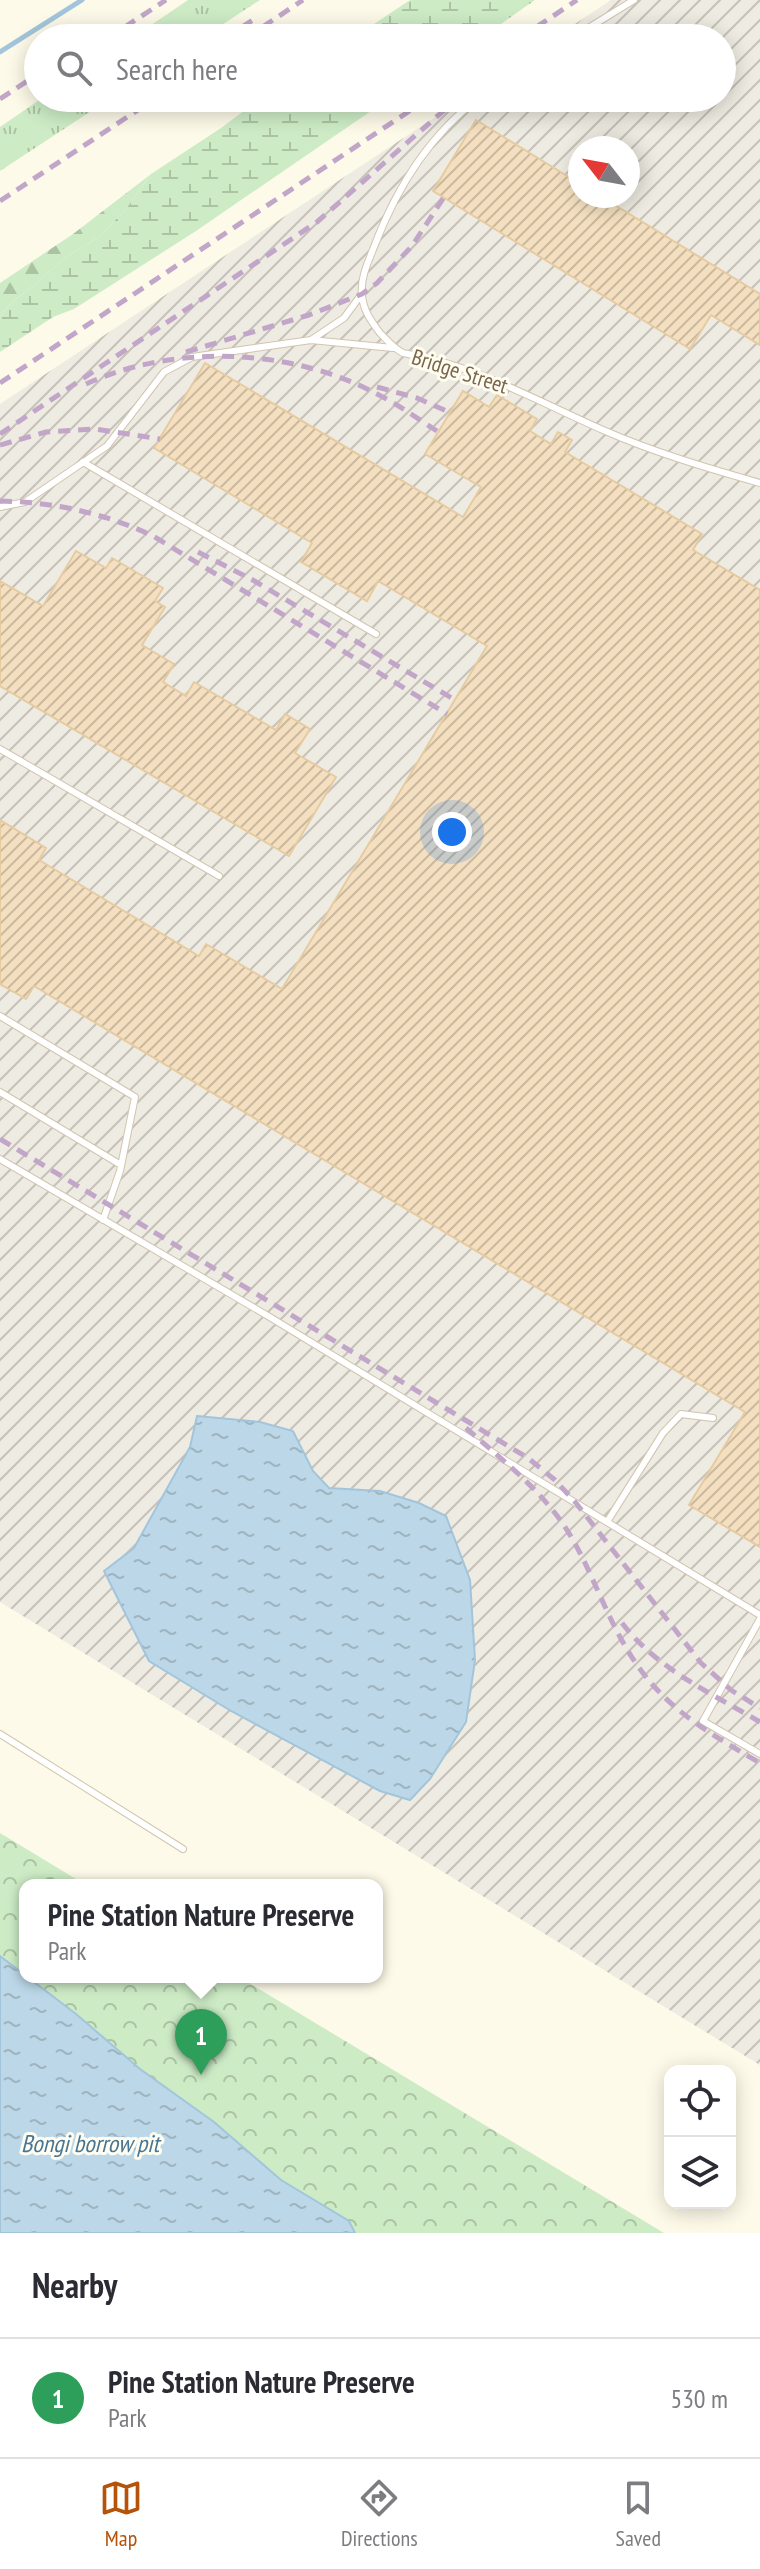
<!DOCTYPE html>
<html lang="en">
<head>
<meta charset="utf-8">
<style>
	body { margin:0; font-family:"PT Sans Narrow",sans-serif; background:#f2f2f3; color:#2b2b33 }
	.controls { position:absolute; right:24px; bottom:24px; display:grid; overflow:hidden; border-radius:16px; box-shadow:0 4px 20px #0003 }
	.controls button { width:72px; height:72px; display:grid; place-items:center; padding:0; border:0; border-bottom:2px solid #e1e1e2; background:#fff; color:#2b2b33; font:40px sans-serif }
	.compass { position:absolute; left:568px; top:136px; width:72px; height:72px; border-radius:50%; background:#fff; box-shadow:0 4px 20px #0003; rotate:301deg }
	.you { position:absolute; left:452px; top:832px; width:28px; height:28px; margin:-20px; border:6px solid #fff; border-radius:50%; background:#1a73e8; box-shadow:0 0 0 12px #1a73e833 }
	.badge { display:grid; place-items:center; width:52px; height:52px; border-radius:50%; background:#b45309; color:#fff; font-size:26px; font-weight:700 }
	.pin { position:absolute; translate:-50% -66px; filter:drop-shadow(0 2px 4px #0008) }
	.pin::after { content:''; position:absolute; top:42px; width:28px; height:24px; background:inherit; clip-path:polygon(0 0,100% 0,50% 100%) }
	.popup { position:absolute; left:19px; top:1879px; width:364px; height:104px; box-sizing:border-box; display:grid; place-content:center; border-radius:16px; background:#fff; filter:drop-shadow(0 2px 6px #0005); font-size:26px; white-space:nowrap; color:#7c7c81 }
	.popup b { font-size:30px; color:#2b2b33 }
	.popup::after { content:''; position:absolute; left:50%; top:100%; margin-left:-16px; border:16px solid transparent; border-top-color:#fff }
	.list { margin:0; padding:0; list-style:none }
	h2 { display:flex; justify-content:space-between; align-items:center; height:104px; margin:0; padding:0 32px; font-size:34px }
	h2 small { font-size:26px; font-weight:400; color:#7c7c81 }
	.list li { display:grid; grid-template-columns:52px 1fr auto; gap:24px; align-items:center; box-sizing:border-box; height:120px; padding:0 32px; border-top:2px solid #e1e1e2 }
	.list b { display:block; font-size:30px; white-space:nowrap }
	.list p { margin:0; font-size:26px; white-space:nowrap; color:#7c7c81 }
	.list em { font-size:26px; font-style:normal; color:#7c7c81 }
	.icon { flex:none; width:44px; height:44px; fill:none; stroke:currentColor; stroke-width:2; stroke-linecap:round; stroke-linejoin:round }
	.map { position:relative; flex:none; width:760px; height:2233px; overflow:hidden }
	.search { position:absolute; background:#fff; box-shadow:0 4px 20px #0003; left:24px; right:24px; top:24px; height:88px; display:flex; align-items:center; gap:20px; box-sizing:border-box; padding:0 28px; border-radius:44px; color:#7c7c81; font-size:30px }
	.sheet { height:224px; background:#fff }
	nav { display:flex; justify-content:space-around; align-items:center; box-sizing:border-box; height:112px; border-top:2px solid #e1e1e2; background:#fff; font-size:22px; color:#7c7c81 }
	nav a { display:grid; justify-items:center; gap:4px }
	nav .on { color:#b45309 }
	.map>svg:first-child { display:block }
	.industrial { fill:url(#industrial-furrows); fill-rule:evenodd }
	.grass { fill:url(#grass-tufts) }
	.forest { fill:url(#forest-firs) }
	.wetland { fill:url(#wetland-marsh) }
	.park { fill:url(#park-crowns) }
	.water { fill:url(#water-ripples); stroke:#a2c5db; stroke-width:2 }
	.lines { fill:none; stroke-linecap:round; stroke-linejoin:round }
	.stream { stroke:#a2c5db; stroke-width:5 }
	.building { fill:url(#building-hatch); stroke:#e7cba0; stroke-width:2 }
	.service-casing { stroke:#d1c5ae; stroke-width:8 }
	.service { stroke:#fff; stroke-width:6 }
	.rail { stroke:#c1a6c9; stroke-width:5; stroke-dasharray:12 8; stroke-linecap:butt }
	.labels { text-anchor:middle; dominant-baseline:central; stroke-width:6; stroke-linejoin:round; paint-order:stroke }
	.street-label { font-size:22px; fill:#7a664b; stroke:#fffdf1 }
	.water-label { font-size:24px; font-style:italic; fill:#467694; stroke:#fffdf1 }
</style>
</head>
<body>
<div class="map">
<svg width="760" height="2233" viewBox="0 0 760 2233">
	<defs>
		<pattern id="industrial-furrows" width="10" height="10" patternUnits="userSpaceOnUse" patternTransform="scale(2)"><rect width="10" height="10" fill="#eeebe2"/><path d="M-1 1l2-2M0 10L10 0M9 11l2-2" fill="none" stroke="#c6c2b9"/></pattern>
		<pattern id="grass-tufts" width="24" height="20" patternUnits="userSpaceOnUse" patternTransform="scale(2)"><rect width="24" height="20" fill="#cdecc6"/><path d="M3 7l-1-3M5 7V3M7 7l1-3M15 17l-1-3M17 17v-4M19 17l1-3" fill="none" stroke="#abc3a3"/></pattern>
		<pattern id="forest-firs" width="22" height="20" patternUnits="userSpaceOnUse" patternTransform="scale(2)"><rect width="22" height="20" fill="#cdecc6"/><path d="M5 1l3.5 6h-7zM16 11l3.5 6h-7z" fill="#abc3a3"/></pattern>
		<pattern id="wetland-marsh" width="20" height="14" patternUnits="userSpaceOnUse" patternTransform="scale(2)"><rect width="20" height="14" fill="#cdecc6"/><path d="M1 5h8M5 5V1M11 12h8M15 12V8" fill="none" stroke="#abc3a3"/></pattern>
		<pattern id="park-crowns" width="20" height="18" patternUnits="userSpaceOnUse" patternTransform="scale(2)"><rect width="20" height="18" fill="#cdecc6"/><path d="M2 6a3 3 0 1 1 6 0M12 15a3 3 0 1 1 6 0" fill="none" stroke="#abc3a3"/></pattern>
		<pattern id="water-ripples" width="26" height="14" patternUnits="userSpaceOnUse" patternTransform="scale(2)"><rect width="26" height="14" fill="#bcd8e8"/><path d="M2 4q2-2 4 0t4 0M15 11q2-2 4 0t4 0" fill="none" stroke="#9eb3be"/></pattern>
		<pattern id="building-hatch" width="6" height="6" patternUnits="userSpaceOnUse" patternTransform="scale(2)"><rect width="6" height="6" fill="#f4e0c0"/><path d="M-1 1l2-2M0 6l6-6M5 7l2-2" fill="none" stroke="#cbb99e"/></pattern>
	</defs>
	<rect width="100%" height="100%" fill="#fdfae9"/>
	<path class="industrial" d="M 611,0 L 760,0 L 760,2065 L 0,1602 L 0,404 L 464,98 L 722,98 L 722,38 L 554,38 ZM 580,148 L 628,148 L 628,196 L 580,196 Z"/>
	<g class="grass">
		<path d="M 188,0 L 260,0 L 202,38 L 132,38 Z"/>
		<path d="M 42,98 L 111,98 L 0,171 L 0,127 Z"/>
	</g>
	<path class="forest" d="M 151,174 L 126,209 L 100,236 L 62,260 L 37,283 L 11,303 L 0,316 L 0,283 L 73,234 Z"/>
	<g class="wetland">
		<path d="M 410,0 L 535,0 L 481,38 L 353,38 Z"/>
		<path d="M 261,98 L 390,98 L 196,231 L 74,309 L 53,317 L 0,352 L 0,316 L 11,303 L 37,283 L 62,260 L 100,236 L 126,209 L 151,174 L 221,128 Z"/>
	</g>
	<path class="park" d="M 0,1833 L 86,1885 L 25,1885 L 25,1977 L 239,1977 L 664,2233 L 0,2233 Z"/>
	<g class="water">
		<path d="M 197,1416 L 260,1422 L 293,1431 L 313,1471 L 329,1488 L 380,1491 L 419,1503 L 446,1516 L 470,1580 L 475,1660 L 466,1722 L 430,1779 L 410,1800 L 380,1791 L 231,1711 L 149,1661 L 104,1571 L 134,1548 L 190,1447 Z"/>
		<path d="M 0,1956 L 76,2014 L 140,2069 L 214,2122 L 281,2180 L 349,2221 L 355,2233 L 0,2233 Z"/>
	</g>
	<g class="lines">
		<path class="stream" d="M 0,52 L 82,0"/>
	</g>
	<g class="building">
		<path d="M 476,120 L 580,184 L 580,196 L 600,196 L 760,294 L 760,345 L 711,315 L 690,349 L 433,191 Z"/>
		<path d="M 205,363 L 463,517 L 481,487 L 425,454 L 463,391 L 489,407 L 497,395 L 537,419 L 530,431 L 551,444 L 558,432 L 572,440 L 565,452 L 702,534 L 693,550 L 760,590 L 760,1547 L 689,1505 L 745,1412 L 34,986 L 26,999 L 0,984 L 0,820 L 46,848 L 39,860 L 199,956 L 206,944 L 282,989 L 487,646 L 378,581 L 367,601 L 301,562 L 312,543 L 154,448 Z"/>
		<path d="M 76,551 L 106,568 L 112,558 L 163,588 L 155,601 L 165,607 L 142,645 L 174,664 L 163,682 L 186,696 L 194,682 L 276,730 L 285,714 L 310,729 L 295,753 L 336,777 L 289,856 L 0,686 L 0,581 L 43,606 Z"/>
	</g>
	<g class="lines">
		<g class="service-casing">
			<g id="service">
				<path d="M 572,38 L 634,0"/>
				<path d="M 479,98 C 428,136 396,189 374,247 C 368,262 360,279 362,295 C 363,310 371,321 380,333 C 388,341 393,348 403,353 C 475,365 537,401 603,430 C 653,452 707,468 760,483"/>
				<path d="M 311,340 L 344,318 L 361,295"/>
				<path d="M 83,462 L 376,634"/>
				<path d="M 0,507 L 25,502 L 107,446 L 164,372 L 192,357 L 311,340 L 393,348"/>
				<path d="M 0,749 L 219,876"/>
				<path d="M 0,1016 L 135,1097 L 120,1171 L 103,1220"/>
				<path d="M 0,1092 L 121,1165"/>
				<path d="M 0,1159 L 268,1316 L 760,1615"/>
				<path d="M 607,1522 L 663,1433 L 681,1414 L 713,1418"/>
				<path d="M 760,1619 L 703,1721 L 760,1754"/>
				<path d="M 0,1734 L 183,1849"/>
			</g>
		</g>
		<use href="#service" class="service"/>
		<g class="rail">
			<path d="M 108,38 L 166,0"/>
			<path d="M 225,38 L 256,18"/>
			<path d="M 246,38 L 303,0"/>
			<path d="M 520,38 L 577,0"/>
			<path d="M 0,99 L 38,74"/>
			<path d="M 0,201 L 156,98"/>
			<path d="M 186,352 L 309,315 L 362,294 L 377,283 L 412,246 L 444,197"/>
			<path d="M 0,383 L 429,98"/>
			<path d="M 86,384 C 176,343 292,348 379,395 C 399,405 418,419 437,431"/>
			<path d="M 377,387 L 417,398 L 449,412"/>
			<path d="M 0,434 L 317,222 L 458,98"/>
			<path d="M 0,445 L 46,432 L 95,429 L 160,439"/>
			<path d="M 0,501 C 54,502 104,513 153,536 L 447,714"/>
			<path d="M 198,552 L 251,579 L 455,700"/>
			<path d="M 0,1139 L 528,1458 L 555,1480 L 576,1503 L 701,1663 L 731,1690 L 760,1708"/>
			<path d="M 466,1428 C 499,1457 535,1485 561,1521 C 585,1555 599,1598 619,1635 C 654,1702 697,1726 760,1763"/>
			<path d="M 622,1623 C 657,1669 711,1693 760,1722"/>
		</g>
	</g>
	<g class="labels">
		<g class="street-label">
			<text transform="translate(460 371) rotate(18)">Bridge Street</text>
		</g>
		<g class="water-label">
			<text x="90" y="2143">Bongi borrow pit</text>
		</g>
	</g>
</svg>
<div class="controls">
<button><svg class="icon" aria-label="locate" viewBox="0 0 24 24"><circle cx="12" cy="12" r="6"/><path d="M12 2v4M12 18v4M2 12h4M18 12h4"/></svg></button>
<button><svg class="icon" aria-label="layers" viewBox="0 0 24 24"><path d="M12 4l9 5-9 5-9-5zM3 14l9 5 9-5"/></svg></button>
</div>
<svg class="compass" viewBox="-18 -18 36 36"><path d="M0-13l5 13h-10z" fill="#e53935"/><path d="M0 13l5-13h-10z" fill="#7c7c81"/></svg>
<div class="you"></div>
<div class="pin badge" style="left:201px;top:2075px;background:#2e9e5b">1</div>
<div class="popup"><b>Pine Station Nature Preserve</b>Park</div>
<div class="search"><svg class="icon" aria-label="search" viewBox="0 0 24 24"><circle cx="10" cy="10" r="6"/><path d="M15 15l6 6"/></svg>Search here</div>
</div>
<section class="sheet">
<h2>Nearby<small></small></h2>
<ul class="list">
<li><span class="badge" style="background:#2e9e5b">1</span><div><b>Pine Station Nature Preserve</b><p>Park</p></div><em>530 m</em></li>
</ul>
</section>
<nav>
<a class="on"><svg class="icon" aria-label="map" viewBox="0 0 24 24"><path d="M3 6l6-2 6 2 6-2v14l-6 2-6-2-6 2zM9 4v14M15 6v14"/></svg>Map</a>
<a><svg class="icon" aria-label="directions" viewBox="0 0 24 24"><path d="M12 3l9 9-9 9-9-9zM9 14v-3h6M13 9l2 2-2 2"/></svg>Directions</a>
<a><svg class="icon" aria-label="saved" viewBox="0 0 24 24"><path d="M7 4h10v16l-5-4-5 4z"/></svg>Saved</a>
</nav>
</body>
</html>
